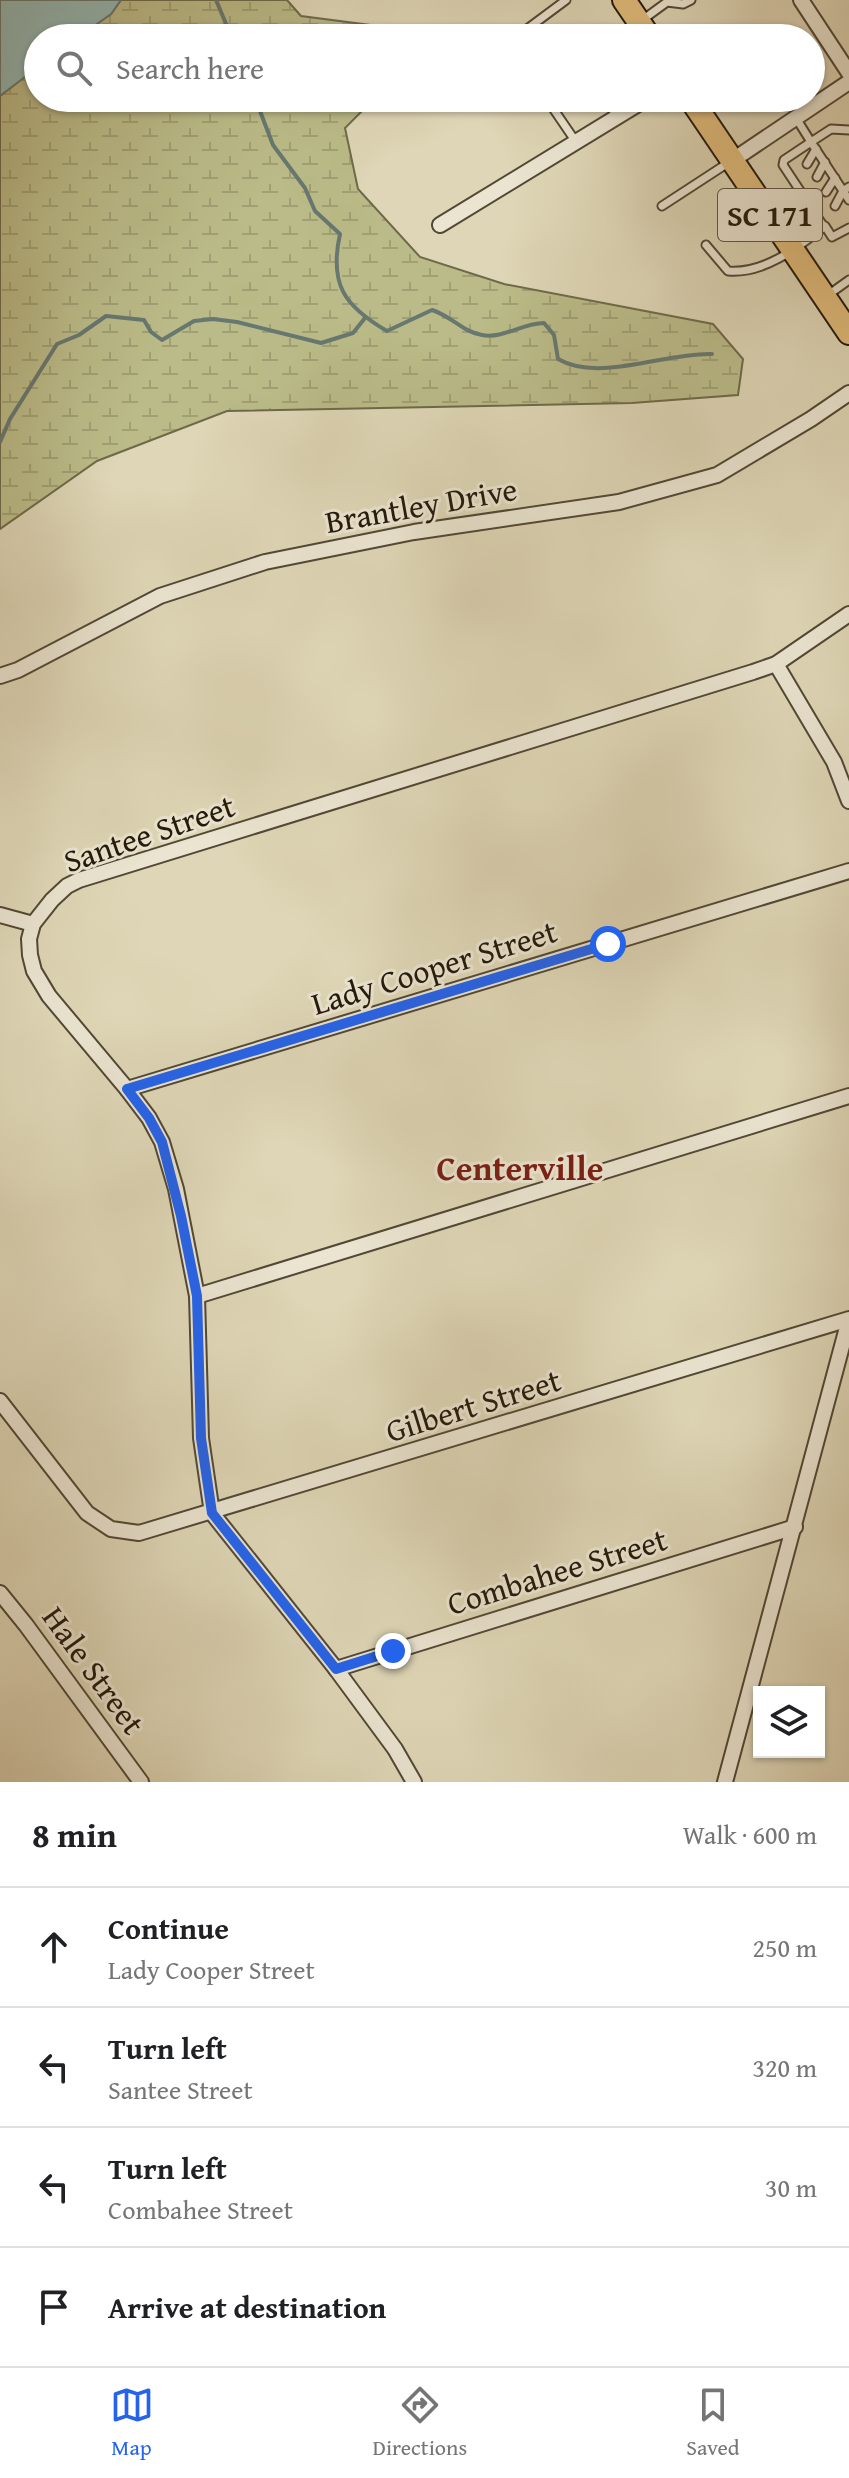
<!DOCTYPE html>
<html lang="en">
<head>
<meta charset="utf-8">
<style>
	body { margin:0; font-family:"Gentium Book Plus",serif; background:#f6f6f6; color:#202124 }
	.controls { position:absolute; right:24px; bottom:24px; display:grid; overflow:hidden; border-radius:0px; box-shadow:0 2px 6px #0004 }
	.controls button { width:72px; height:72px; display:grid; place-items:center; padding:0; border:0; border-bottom:2px solid #e0e0e0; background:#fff; color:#202124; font:40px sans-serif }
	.stop { position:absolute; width:24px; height:24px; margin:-18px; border:6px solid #2563eb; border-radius:50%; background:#fff }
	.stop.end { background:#2563eb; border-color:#fff; box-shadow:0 2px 8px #0008 }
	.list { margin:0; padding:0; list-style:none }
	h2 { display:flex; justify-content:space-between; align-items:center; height:104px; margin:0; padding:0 32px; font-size:34px }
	h2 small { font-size:26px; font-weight:400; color:#757577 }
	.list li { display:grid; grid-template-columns:52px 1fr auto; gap:24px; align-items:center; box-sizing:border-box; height:120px; padding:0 32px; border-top:2px solid #e0e0e0 }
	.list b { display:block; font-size:30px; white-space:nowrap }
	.list p { margin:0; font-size:26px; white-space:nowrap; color:#757577 }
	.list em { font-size:26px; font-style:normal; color:#757577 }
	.icon { flex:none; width:44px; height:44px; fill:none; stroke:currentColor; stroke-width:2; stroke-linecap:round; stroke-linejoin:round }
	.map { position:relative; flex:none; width:849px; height:1782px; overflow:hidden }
	.search { position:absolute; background:#fff; box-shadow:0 2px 6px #0004; left:24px; right:24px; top:24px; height:88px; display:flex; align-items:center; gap:20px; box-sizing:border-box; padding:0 28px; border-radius:44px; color:#757577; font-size:30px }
	.sheet { height:584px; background:#fff }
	nav { display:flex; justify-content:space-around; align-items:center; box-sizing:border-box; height:112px; border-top:2px solid #e0e0e0; background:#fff; font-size:22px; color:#757577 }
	nav a { display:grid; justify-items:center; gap:4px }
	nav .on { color:#2563eb }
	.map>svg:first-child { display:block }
	.wetland { fill:url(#wetland-marsh); stroke:#6e6a49; stroke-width:2 }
	.water { fill:#94b8b4; stroke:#677870; stroke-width:2 }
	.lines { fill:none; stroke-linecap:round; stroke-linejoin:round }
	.stream { stroke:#677870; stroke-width:4 }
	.lane-casing { stroke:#524835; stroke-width:11 }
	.street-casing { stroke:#524835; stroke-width:18 }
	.primary-casing { stroke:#23190a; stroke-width:26 }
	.lane { stroke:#eae4d0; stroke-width:7 }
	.street { stroke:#eae4d0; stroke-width:14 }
	.primary { stroke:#dfbb7b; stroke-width:22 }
	.route { stroke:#2563eb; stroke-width:10 }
	.labels { text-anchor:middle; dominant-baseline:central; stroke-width:6; stroke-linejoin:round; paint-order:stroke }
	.shield { fill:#eae4d0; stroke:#5f5645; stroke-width:2 }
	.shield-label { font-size:30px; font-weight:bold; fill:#23190a }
	.street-label { font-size:32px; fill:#23190a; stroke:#eae4d0 }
	.neighbourhood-label { font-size:34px; font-weight:bold; fill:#7a1f14; stroke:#eae4d0 }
</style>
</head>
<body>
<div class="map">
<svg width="849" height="1782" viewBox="0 0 849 1782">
	<defs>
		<pattern id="wetland-marsh" width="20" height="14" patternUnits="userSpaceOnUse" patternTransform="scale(2)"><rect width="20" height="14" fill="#babb88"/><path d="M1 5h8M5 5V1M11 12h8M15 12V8" fill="none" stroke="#a0a074"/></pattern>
	</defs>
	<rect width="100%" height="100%" fill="#ded6b6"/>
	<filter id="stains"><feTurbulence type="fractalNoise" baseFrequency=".0025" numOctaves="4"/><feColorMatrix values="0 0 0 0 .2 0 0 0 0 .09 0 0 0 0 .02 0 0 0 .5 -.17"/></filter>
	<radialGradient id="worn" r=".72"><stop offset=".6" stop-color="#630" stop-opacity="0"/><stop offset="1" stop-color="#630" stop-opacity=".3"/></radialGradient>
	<g class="wetland">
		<path d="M 121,0 L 287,0 L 301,16 L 401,29 L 403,38 L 77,38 L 111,14 Z"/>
		<path d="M 38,66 L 38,98 L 375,98 L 345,128 L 358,189 L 420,257 L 504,284 L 713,324 L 743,359 L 738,395 L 632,403 L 227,411 L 97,461 L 0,529 L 0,96 Z"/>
	</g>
	<path class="water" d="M 0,0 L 121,0 L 111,14 L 77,38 L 38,38 L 38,67 L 0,96 Z"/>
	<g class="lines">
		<g class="stream">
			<path d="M 216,0 L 232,38"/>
			<path d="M 255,98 L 273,145 L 305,188 L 315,211 L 340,234 C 329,284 344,306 387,331 L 432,310 C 451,316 463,332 482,335 C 503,339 523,323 544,323 L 554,335 L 558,359 C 599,383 666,352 712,354"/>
			<path d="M 0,442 L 10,419 L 57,344 L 79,335 L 106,316 L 144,320 L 151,332 L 162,340 L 194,321 L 213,319 L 237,322 L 321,343 L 353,333 L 365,318"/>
		</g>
		<g class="lane-casing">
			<g id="lane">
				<path d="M 641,21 L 667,2 L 683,4 L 691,0"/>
				<path d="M 515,38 L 566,0"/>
				<path d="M 546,98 L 576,142"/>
				<path d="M 606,98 L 617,117"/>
				<path d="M 849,130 L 831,129 L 811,142 L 849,200"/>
				<path d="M 807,164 L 816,149"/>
				<path d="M 817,177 L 825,162"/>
				<path d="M 826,192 L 835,178"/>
				<path d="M 662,206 L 731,161"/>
				<path d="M 835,206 L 843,191 L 849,187"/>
				<path d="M 825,226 L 832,237 L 849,228"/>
				<path d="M 706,245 L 728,271 C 764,274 797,248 824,227 L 783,165 L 784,160 L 811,142 L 796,118"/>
				<path d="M 828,295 L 849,280"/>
			</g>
		</g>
		<g class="street-casing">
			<g id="street">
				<path d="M 801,0 L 849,73"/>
				<path d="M 733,160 L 849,82"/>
				<path d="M 440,225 L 648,98"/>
				<path d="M 776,664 L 834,762 L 849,801"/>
				<path d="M 0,676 L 18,670 L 160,596 L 265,562 L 414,532 L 619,502 L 717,475 L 811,419 L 849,393"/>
				<path d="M 0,915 L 33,924"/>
				<path d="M 127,1089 L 849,871"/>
				<path d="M 197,1296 L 849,1096"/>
				<path d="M 0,1401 L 87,1513 L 111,1529 L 139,1533 L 849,1319"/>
				<path d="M 0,1593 L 26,1625 L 141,1782"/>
				<path d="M 336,1669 L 795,1527"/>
				<path d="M 414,1782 L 395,1749 L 336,1669 L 212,1513 L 201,1438 L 197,1296 L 176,1189 L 162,1142 L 149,1118 L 127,1089 L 49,996 L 34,971 L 30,955 L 29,939 L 33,924 L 52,900 L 67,886 L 79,880 L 753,672 L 776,664 L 849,614"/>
				<path d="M 725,1782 L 849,1320"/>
			</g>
		</g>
		<g class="primary-casing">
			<g id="primary">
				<path d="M 624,0 L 650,38"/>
				<path d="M 690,98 L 849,333"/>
			</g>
		</g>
		<use href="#lane" class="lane"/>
		<use href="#street" class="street"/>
		<use href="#primary" class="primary"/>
	</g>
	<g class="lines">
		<path class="route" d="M 393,1651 L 336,1669 L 212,1513 L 201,1438 L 197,1296 L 181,1216 L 162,1142 L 149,1118 L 127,1089 L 608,944"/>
	</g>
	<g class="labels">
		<rect class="shield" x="718" y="189" width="104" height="52" rx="6"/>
		<g class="shield-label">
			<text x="770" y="215">SC 171</text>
		</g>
		<g class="street-label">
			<text transform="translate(421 505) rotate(-10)">Brantley Drive</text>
			<text transform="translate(149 833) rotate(-19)">Santee Street</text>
			<text transform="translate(434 967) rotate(-17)">Lady Cooper Street</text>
			<text transform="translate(473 1405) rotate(-17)">Gilbert Street</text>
			<text transform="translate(557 1571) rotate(-17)">Combahee Street</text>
			<text transform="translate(94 1670) rotate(54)">Hale Street</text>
		</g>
		<g class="neighbourhood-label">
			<text x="520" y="1167">Centerville</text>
		</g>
	</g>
	<rect width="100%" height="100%" filter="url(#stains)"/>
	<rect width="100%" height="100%" fill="url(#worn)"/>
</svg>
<div class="controls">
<button><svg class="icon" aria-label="layers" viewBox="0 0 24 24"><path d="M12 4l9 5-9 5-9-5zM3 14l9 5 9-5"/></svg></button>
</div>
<div class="stop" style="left:608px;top:944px"></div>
<div class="stop end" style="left:393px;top:1651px"></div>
<div class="search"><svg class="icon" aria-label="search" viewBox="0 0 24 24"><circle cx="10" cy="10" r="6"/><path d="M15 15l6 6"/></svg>Search here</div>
</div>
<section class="sheet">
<h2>8 min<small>Walk · 600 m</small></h2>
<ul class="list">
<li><svg class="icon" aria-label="ahead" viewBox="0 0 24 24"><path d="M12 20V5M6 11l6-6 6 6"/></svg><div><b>Continue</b><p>Lady Cooper Street</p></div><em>250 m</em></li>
<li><svg class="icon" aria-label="left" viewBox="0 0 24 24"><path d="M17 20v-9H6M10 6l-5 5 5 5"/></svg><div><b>Turn left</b><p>Santee Street</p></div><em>320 m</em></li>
<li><svg class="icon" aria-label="left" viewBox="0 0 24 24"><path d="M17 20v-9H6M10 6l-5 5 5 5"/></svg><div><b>Turn left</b><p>Combahee Street</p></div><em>30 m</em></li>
<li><svg class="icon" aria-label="arrive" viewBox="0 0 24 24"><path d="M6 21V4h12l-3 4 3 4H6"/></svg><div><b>Arrive at destination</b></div></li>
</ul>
</section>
<nav>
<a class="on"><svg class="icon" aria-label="map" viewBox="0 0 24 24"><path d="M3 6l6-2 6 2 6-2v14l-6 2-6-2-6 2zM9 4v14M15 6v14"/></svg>Map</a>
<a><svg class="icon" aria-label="directions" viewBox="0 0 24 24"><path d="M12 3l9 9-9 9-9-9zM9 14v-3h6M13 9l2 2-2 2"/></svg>Directions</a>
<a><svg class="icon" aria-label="saved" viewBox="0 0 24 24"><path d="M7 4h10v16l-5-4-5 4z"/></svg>Saved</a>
</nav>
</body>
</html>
